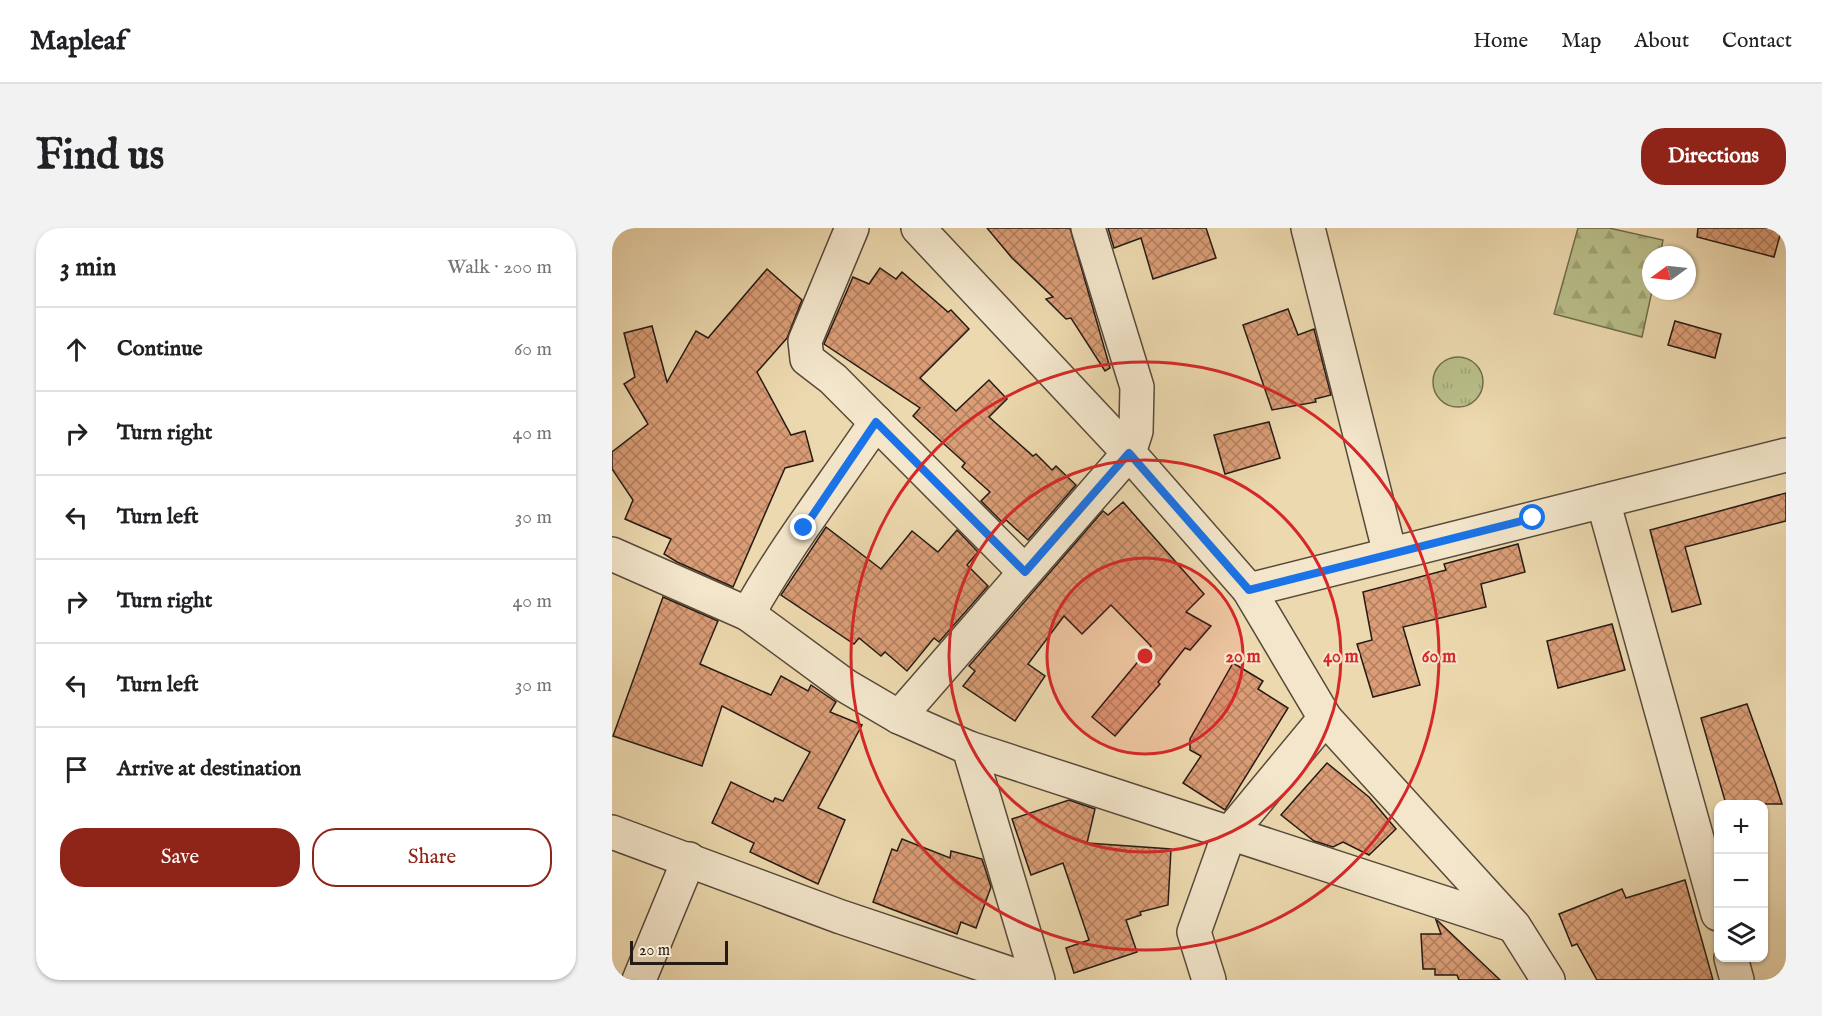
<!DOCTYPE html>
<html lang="en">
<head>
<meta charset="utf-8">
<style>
	body { margin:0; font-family:"IM FELL English",serif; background:#f2f2f2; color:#202124 }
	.controls { position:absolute; right:18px; bottom:18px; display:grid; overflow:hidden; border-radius:12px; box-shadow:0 2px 4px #0004 }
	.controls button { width:54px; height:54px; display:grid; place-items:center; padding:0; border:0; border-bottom:2px solid #e0e0e0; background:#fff; color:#202124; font:30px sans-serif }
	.compass { position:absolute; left:1030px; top:18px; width:54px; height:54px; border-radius:50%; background:#fff; box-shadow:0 2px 4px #0004; rotate:255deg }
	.scale { position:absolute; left:18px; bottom:15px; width:98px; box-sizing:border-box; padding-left:6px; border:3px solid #251b14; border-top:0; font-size:16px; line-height:21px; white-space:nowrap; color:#251b14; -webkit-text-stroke:4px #f3e6cb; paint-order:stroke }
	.stop { position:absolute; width:18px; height:18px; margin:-14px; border:4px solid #1a73e8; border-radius:50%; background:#fff }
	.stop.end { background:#1a73e8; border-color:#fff; box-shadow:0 2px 6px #0008 }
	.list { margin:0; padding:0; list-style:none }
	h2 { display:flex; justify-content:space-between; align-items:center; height:78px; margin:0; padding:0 24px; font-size:26px }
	h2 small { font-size:20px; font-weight:400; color:#757577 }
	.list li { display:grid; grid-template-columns:39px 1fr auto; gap:18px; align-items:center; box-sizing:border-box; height:84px; padding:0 24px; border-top:2px solid #e0e0e0 }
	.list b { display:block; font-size:22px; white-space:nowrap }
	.list em { font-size:20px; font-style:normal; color:#757577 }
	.actions { display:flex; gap:12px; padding:18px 24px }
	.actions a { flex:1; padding:14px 0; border:2px solid #8f2418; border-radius:24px; text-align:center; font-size:21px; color:#8f2418 }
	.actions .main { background:#8f2418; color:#fff }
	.icon { flex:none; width:33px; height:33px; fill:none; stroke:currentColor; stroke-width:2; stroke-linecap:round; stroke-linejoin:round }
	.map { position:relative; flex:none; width:1174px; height:752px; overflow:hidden; border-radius:24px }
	header { display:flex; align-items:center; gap:36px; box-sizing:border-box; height:84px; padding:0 30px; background:#fff; border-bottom:2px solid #e0e0e0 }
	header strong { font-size:28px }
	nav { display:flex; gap:33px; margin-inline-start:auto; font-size:21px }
	.intro { display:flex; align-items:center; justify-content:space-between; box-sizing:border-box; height:144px; padding:0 36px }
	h1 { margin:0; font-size:42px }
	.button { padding:15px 27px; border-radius:24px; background:#8f2418; color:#fff; font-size:21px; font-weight:700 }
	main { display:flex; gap:36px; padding:0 36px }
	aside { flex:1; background:#fff; border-radius:24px; box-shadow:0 2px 4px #0004 }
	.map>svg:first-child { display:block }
	.grass { fill:url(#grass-tufts); stroke:#6f6d4f; stroke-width:1.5 }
	.forest { fill:url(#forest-firs); stroke:#6f6d4f; stroke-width:1.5 }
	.building { fill:url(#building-cross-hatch); stroke:#251b14; stroke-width:1.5 }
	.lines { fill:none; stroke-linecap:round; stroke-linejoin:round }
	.minor-casing { stroke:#574a3b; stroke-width:36 }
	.minor { stroke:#f3e6cb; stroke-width:33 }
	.route { stroke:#1a73e8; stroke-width:8 }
	.ring { fill:none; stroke:#d62828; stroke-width:3 }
	.centre { fill:#d62828; stroke:#f3e6cb; stroke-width:3 }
	.ring-label { font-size:18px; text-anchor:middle; font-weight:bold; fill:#d62828; stroke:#f3e6cb; stroke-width:4.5; stroke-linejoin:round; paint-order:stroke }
</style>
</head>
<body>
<header>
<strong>Mapleaf</strong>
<nav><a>Home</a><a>Map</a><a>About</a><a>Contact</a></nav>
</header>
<div class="intro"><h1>Find us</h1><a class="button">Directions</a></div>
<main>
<aside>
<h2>3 min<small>Walk · 200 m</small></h2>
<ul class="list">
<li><svg class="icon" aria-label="ahead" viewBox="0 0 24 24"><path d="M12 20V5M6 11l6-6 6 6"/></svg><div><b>Continue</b></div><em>60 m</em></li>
<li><svg class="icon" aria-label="right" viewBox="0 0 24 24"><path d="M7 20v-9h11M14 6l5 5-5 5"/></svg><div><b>Turn right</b></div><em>40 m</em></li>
<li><svg class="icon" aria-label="left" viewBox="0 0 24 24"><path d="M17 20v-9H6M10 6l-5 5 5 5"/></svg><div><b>Turn left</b></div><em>30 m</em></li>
<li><svg class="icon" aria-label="right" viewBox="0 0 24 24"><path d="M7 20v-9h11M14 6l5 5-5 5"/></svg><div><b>Turn right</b></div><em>40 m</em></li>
<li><svg class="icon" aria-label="left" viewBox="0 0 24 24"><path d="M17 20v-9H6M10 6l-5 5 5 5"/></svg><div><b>Turn left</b></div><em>30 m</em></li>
<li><svg class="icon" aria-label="arrive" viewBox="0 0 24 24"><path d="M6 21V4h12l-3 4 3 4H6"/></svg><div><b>Arrive at destination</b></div></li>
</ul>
<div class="actions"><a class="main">Save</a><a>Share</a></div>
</aside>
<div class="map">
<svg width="1174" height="752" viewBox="0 0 1174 752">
	<defs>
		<pattern id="grass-tufts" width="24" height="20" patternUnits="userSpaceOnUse" patternTransform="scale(1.5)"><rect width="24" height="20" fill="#b9bf8a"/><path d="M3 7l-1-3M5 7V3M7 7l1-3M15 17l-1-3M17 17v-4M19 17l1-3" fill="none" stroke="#9fa476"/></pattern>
		<pattern id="forest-firs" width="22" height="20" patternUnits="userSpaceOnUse" patternTransform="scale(1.5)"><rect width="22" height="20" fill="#b9bf8a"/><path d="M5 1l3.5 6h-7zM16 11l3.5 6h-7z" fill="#9fa476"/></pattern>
		<pattern id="building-cross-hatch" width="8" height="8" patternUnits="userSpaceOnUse" patternTransform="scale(1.5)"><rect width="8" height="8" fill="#da9d76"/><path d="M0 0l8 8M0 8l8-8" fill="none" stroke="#b17f60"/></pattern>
	</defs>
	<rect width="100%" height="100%" fill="#edd9af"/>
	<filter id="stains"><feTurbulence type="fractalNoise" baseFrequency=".00333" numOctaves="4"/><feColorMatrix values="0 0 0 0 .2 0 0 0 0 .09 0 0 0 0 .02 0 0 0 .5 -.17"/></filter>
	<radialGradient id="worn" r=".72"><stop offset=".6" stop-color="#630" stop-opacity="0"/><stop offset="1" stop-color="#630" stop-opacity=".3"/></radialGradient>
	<circle class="grass" cx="846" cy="154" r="25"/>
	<path class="forest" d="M 966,0 L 997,0 L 1051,12 L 1048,27 L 1039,27 L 1040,63 L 1030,109 L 942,86 Z"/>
	<g class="building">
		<path d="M 375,0 L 458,0 L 498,140 L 493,143 L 459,90 L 454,91 L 434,71 L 441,69 L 400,30 Z"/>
		<path d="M 496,0 L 594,0 L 604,30 L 541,51 L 529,10 L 502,20 Z"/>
		<path d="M 1086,0 L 1170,0 L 1162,29 L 1085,9 Z"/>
		<path d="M 268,40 L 284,51 L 290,44 L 336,84 L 339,82 L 357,101 L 308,150 L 344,183 L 377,152 L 395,171 L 377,189 L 421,228 L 424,226 L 440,242 L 444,238 L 464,257 L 416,312 L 394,292 L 391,295 L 369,273 L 378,264 L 350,239 L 353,235 L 301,188 L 308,180 L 212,116 L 241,49 L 257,56 Z"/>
		<path d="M 155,41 L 190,72 L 175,110 L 145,144 L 179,207 L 193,203 L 201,233 L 173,240 L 121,359 L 65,334 L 52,326 L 59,311 L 13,291 L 21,272 L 0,241 L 0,224 L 36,196 L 12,156 L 23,149 L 12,105 L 40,98 L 55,154 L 84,103 L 96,110 Z"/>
		<path d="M 676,81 L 686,107 L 702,101 L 719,167 L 703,171 L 704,174 L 660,182 L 631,97 Z"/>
		<path d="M 1063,93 L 1109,106 L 1103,130 L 1056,117 Z"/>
		<path d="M 657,194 L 668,230 L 613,246 L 602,207 Z"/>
		<path d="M 1174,265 L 1174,293 L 1073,319 L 1089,376 L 1060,384 L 1038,302 Z"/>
		<path d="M 511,274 L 592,366 L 574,384 L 599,398 L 578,422 L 573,420 L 546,454 L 548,456 L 503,508 L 480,489 L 539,418 L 499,377 L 470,406 L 452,388 L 416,436 L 433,448 L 403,493 L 351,458 L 363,443 L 357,438 L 491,283 L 496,287 Z"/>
		<path d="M 214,299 L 269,341 L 300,303 L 326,324 L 345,302 L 366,324 L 355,337 L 376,358 L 327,414 L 322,410 L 295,443 L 273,424 L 269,428 L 247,410 L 242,416 L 169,367 Z"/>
		<path d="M 906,316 L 913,344 L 869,356 L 874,379 L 791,399 L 808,457 L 761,469 L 745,416 L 760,412 L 751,364 L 834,342 L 832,336 Z"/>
		<path d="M 51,369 L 106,393 L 88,436 L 159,467 L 169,448 L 196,463 L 199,457 L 224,474 L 218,484 L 250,497 L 206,580 L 233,592 L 206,656 L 138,624 L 142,615 L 100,595 L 119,554 L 161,574 L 163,570 L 171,573 L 198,524 L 110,478 L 90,538 L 1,508 Z"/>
		<path d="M 1000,396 L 1013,442 L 946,460 L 935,413 Z"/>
		<path d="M 621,435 L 651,453 L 646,461 L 676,480 L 613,582 L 571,555 L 589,528 L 578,522 L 578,511 Z"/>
		<path d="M 1135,476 L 1163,554 L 1170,576 L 1114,576 L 1089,490 Z"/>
		<path d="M 715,535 L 757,569 L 784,601 L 757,627 L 731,614 L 721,619 L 702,613 L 669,587 Z"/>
		<path d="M 457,572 L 483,581 L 475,615 L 559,621 L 556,677 L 528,684 L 529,687 L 514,692 L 525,724 L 462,745 L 454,720 L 477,712 L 451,635 L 419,647 L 400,591 Z"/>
		<path d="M 290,611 L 338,630 L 339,623 L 370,631 L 379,659 L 364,700 L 349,694 L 345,706 L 261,674 L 280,621 L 285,623 Z"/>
		<path d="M 1073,652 L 1101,752 L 985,752 L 965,716 L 960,718 L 947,686 L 1010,661 L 1014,670 Z"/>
		<path d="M 824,692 L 826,693 L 888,752 L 847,752 L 845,747 L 823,747 L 823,741 L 811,741 L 809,706 L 829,706 Z"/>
	</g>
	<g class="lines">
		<g class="minor-casing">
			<g id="minor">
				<path d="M 240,0 L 193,113 L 195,131 L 221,151 L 413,344"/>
				<path d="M 306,0 L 517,225 L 637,362 L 713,490 L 902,698 L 936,752"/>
				<path d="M 696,0 L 778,326"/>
				<path d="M 991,273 L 1106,686"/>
				<path d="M 0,326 L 136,386 L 234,458 L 287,489 L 357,520 L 900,697"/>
				<path d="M 637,362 L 1174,227"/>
				<path d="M 136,386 C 173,319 221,258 264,194"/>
				<path d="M 287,489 L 517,225 L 524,203 L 525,159 L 476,0"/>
				<path d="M 357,520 L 426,752"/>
				<path d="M 0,604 L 229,689 L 417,752"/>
				<path d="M 1119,730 L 1125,752"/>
				<path d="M 27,752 L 77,631"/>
				<path d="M 597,752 L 582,704 L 617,606 L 713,490"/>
			</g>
		</g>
		<use href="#minor" class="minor"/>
	</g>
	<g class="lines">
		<path class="route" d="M 192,300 L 264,194 L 413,344 L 517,225 L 637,362 L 921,290"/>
	</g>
	<circle cx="533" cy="428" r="98" fill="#d62828" fill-opacity=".12"/>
	<g class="ring">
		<circle cx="533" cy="428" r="98"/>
		<circle cx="533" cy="428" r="196"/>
		<circle cx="533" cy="428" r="294"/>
	</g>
	<circle cx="533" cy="428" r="9" class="centre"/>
	<g class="ring-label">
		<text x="631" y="434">20 m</text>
		<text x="729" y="434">40 m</text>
		<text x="827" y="434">60 m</text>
	</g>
	<rect width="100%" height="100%" filter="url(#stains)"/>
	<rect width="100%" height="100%" fill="url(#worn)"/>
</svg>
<div class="controls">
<button>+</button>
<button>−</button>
<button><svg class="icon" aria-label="layers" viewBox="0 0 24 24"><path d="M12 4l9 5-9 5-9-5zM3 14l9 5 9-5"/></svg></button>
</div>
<svg class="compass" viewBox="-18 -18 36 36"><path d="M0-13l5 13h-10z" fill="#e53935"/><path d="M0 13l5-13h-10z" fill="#757577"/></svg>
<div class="scale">20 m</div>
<div class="stop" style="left:921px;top:290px"></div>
<div class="stop end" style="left:192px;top:300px"></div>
</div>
</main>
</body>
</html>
